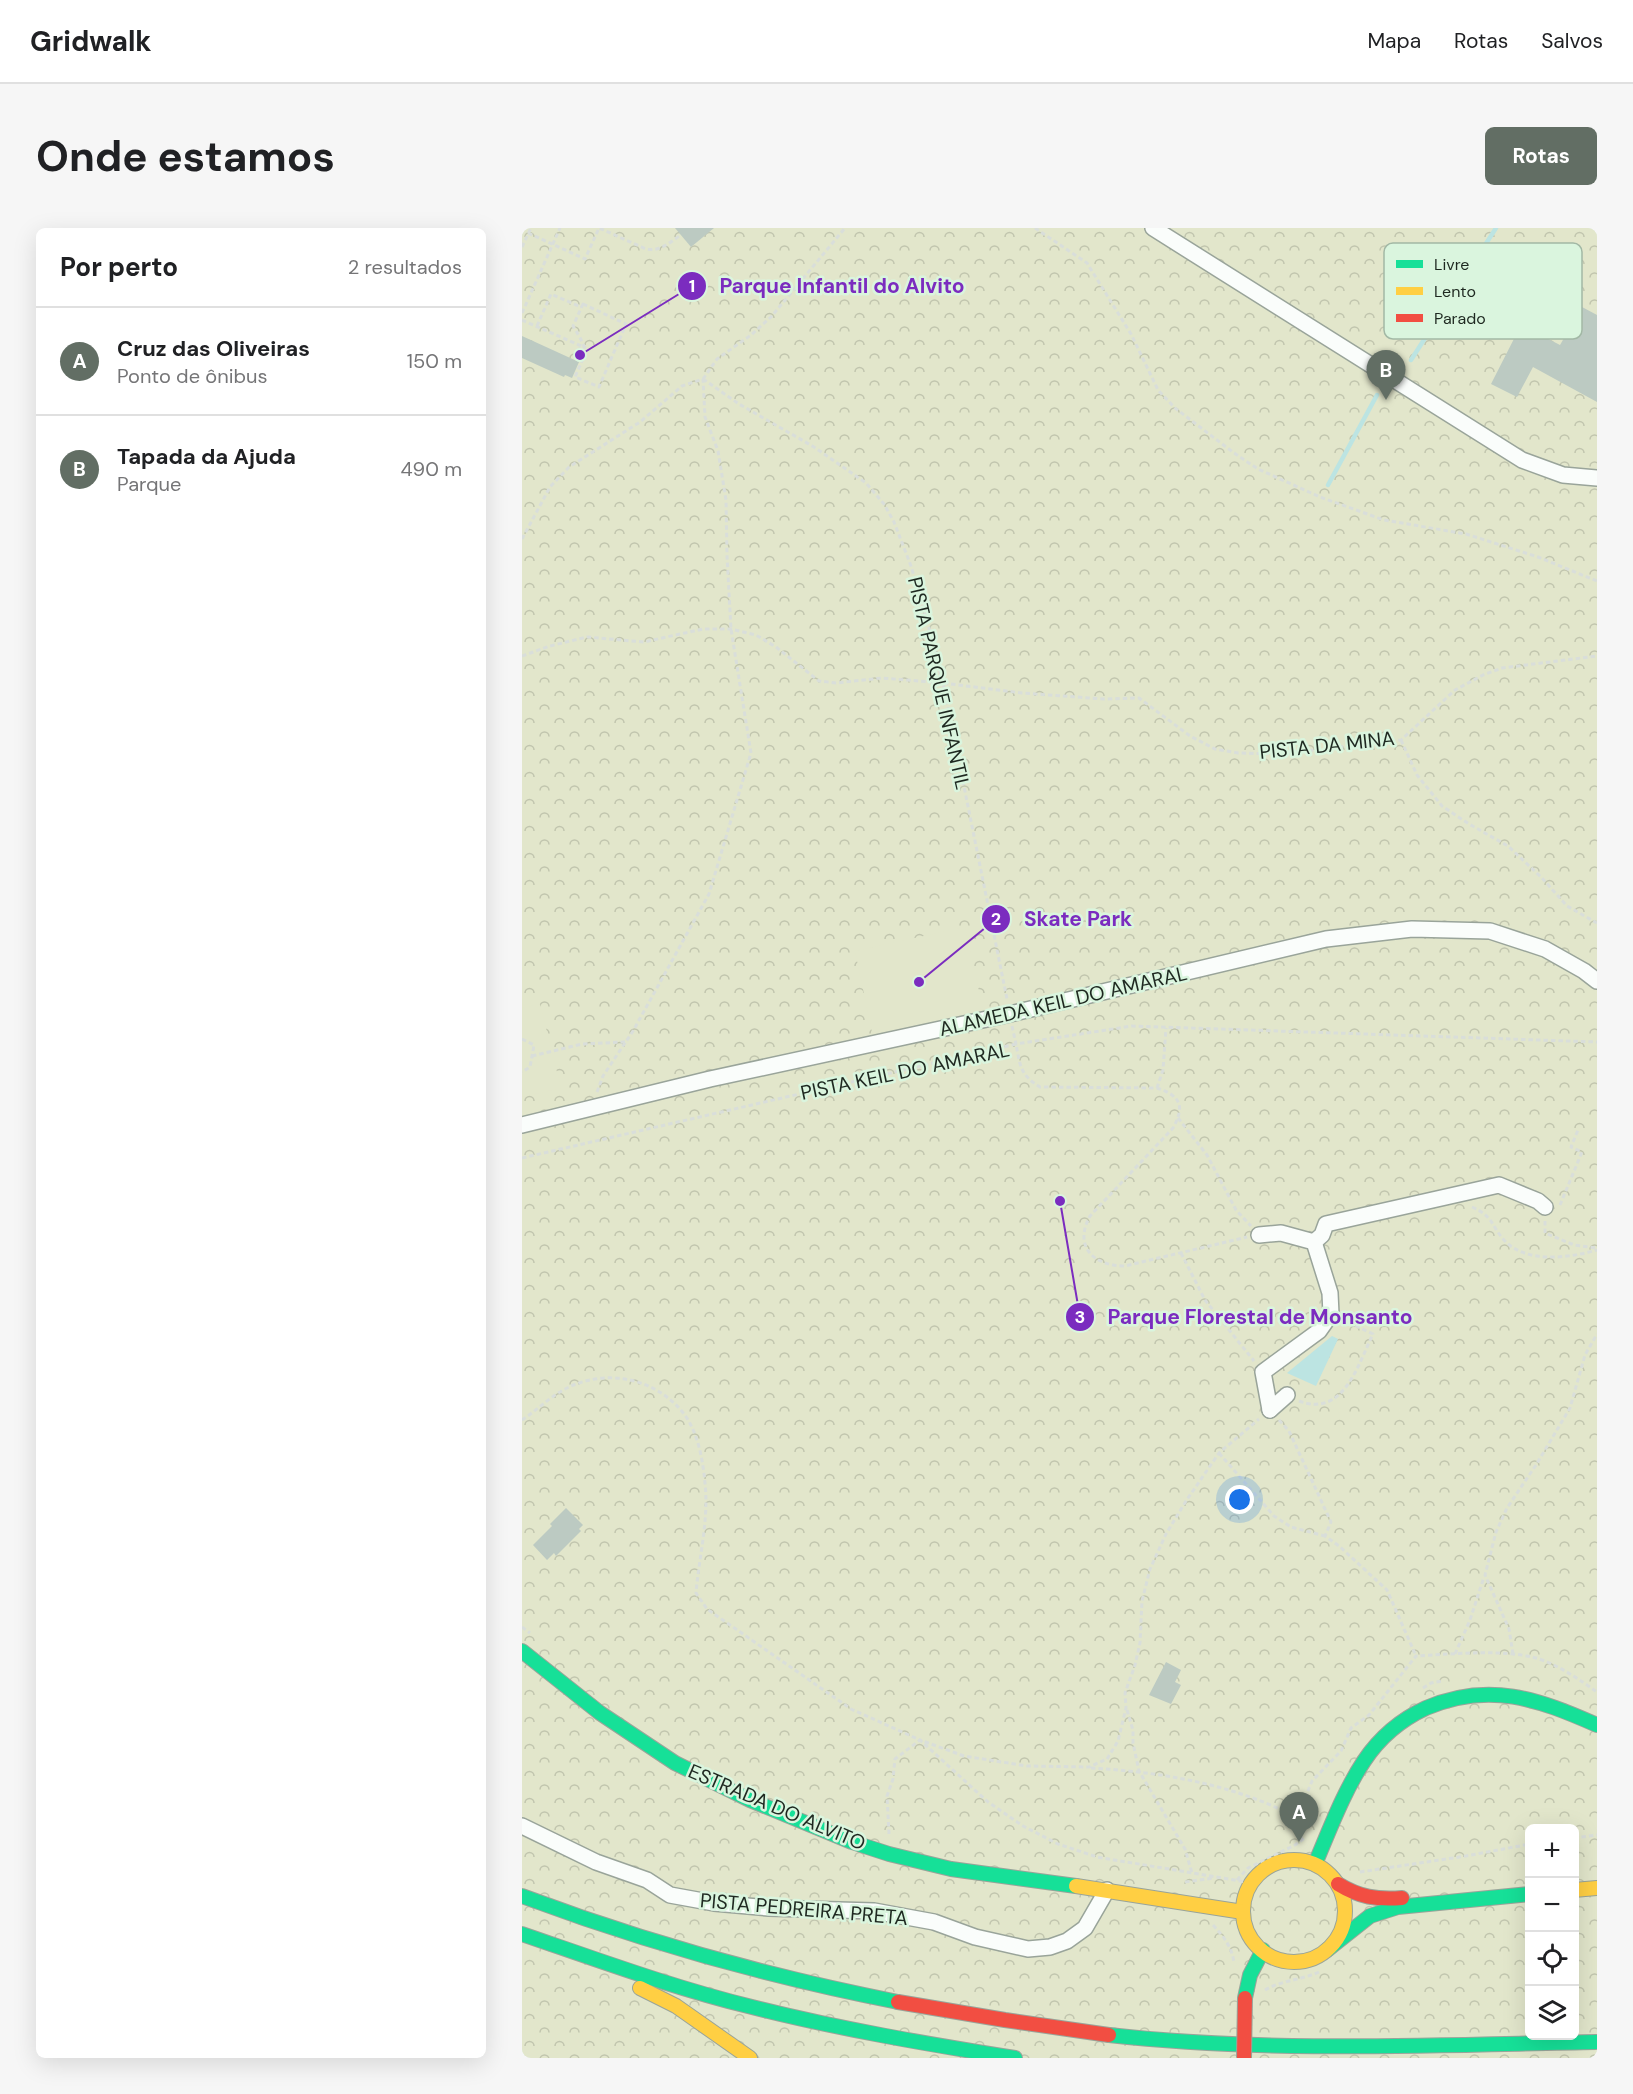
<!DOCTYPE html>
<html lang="pt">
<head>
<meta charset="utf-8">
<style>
	body { margin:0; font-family:"DM Sans",sans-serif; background:#f6f6f6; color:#202124 }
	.controls { position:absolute; right:18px; bottom:18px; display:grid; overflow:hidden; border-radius:9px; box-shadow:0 6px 24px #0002 }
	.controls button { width:54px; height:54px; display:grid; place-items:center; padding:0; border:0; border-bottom:2px solid #e0e0e0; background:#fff; color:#202124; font:30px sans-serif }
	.you { position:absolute; left:718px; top:1272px; width:21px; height:21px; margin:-15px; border:4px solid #fff; border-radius:50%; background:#1a73e8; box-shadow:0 0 0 9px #1a73e833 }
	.badge { display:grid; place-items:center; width:39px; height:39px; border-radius:50%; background:#626e64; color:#fff; font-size:20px; font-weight:700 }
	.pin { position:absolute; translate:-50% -50px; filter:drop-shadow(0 2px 3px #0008) }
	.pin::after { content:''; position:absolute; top:32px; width:21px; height:18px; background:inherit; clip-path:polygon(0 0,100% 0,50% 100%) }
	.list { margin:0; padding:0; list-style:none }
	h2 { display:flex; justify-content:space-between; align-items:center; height:78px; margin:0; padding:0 24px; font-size:26px }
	h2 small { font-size:20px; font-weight:400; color:#757577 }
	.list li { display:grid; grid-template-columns:39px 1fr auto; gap:18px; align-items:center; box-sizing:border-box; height:108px; padding:0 24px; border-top:2px solid #e0e0e0 }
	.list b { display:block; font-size:22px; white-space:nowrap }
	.list p { margin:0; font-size:20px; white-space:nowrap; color:#757577 }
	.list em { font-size:20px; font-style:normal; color:#757577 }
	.icon { flex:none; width:33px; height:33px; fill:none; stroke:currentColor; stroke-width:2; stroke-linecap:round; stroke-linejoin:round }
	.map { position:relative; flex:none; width:1075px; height:1830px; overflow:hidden; border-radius:9px }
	header { display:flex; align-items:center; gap:36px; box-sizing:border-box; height:84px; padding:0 30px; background:#fff; border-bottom:2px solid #e0e0e0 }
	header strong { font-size:28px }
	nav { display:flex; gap:33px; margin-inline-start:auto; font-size:21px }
	.intro { display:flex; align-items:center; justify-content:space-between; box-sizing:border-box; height:144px; padding:0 36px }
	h1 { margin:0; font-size:42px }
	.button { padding:15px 27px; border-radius:9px; background:#626e64; color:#fff; font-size:21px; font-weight:700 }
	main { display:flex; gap:36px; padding:0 36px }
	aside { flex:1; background:#fff; border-radius:9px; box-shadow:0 6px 24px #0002 }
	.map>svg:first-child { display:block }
	.forest { fill:url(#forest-crowns); fill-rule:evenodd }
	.pitch { fill:#e2e6cb }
	.water { fill:#bce4e2 }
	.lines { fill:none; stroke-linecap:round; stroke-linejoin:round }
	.stream { stroke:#bce4e2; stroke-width:4.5 }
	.building { fill:#bccac2 }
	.street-casing { stroke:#99a49a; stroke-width:18 }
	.fast-casing { stroke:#99a49a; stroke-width:16 }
	.slow-casing { stroke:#99a49a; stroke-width:16 }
	.jam-casing { stroke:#99a49a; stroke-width:16 }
	.path { stroke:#d9deda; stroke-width:3; stroke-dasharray:4.5 3; stroke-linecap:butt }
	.street { stroke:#fafdfb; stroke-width:15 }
	.fast { stroke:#16e098; stroke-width:14 }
	.slow { stroke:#ffcf43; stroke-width:14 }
	.jam { stroke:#f24e42; stroke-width:14 }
	.jam-bridge-casing { stroke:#99a49a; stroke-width:16; stroke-linecap:butt }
	.jam-bridge { stroke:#f24e42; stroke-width:14 }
	.labels { text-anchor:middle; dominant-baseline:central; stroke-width:5; stroke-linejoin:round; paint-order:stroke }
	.street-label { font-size:20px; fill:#1e2820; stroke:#daf5de }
	.key { fill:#daf5de; stroke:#a2b8a5; stroke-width:1.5 }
	.key-label { font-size:16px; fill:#1e2820 }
	.leader { fill:none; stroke:#7b2cbf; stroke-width:2 }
	.callout-dot { fill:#7b2cbf; stroke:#daf5de; stroke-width:2 }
	.mark-label { font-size:18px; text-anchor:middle; font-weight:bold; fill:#fff }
	.callout-label { font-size:21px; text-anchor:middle; font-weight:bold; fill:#7b2cbf; stroke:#daf5de; stroke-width:5; stroke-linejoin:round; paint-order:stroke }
</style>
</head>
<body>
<header>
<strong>Gridwalk</strong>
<nav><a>Mapa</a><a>Rotas</a><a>Salvos</a></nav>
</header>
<div class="intro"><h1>Onde estamos</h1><a class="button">Rotas</a></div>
<main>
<aside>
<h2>Por perto<small>2 resultados</small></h2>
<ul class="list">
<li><span class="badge">A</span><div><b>Cruz das Oliveiras</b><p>Ponto de ônibus</p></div><em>150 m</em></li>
<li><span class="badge">B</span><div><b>Tapada da Ajuda</b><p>Parque</p></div><em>490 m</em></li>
</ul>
</aside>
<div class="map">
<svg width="1075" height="1830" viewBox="0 0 1075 1830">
	<defs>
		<pattern id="forest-crowns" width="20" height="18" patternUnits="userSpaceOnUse" patternTransform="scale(1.5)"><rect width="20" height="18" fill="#e2e6cb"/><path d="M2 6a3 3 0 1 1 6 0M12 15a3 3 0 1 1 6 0" fill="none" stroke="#c1c5ae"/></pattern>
	</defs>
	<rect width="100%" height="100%" fill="#e0efe2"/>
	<path class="forest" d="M 0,0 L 1075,0 L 1075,1830 L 0,1830 ZM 1008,1600 L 1052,1600 L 1052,1808 L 1008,1808 Z"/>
	<g class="pitch">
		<path d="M 443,699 L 462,786 L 351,809 L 333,723 Z"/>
		<path d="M 18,776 L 39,860 L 0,869 L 0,780 Z"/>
	</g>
	<path class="water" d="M 810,1108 L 816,1111 L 794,1158 L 765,1145 Z"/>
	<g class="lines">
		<g class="stream">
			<path d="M 889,132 L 974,0"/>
			<path d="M 806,257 L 855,167"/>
		</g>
	</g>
	<g class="building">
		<path d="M 153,0 L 192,0 L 169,19 Z"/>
		<path d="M 1060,79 L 1075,87 L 1075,174 L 1011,139 L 995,169 L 969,156 L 999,97 L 1038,117 Z"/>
		<path d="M 0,108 L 57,134 L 50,150 L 43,147 L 42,149 L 0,130 Z"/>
		<path d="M 44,1280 L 61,1297 L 57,1301 L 59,1303 L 34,1328 L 32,1325 L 25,1332 L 11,1317 L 30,1298 L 28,1296 Z"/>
		<path d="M 644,1434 L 659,1442 L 653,1454 L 659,1457 L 649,1476 L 627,1467 Z"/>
	</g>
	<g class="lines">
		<g class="street-casing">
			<g id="street">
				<path d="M 631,0 L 1000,232 L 1041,247 L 1075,250"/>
				<path d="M 0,897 L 188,851 L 488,786 L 804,711 L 890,701 L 968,703 L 1023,721 L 1062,743 L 1075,753"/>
				<path d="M 737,1007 L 759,1005 L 792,1014 L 808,1065 L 809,1086 L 797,1103 L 741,1144 L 748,1182"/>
				<path d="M 792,1014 L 800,1007 L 804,996 L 977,957 L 1016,973 L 1023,979"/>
				<path d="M 748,1182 L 765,1167"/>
				<path d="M 0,1598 L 74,1634 L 125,1652 L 148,1667 L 192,1675 L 247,1680 L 352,1683 L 412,1694 L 453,1709 L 506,1721 L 528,1719 L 545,1713 L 563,1700 L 585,1662"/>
			</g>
		</g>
		<g class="fast-casing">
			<g id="fast">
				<path d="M 0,1423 L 78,1485 L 153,1535 L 228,1572 L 330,1614 L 367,1626 L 429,1641 L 554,1658"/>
				<path d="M 793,1636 C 808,1601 821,1565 842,1533 C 858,1509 878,1492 904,1480 C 967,1453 1016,1471 1075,1497"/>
				<path d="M 0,1668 C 123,1714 248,1749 376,1774"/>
				<path d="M 0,1706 C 76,1732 152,1760 230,1779 C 317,1801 405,1816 493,1830"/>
				<path d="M 805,1722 L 848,1688 L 876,1679 L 1008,1666"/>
				<path d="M 723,1770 L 728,1747 L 741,1722"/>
				<path d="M 587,1807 C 749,1825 913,1817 1075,1814"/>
			</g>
		</g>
		<g class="slow-casing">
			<g id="slow">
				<circle cx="772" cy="1683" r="51"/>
				<path d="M 554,1658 L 721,1684"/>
				<path d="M 1052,1662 L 1075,1660"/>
				<path d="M 118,1760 L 154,1778 L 228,1830"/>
			</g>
		</g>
		<g class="jam-casing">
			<g id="jam">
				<path d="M 816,1656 C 837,1669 855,1672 880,1670"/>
				<path d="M 376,1774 L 483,1792 L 587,1807"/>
			</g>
		</g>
		<g class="path">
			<path d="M 513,0 L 565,35 L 609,106 L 636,162 L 653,180 L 712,225 L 736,241 L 798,269 L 862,292 L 944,306 L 1016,329 L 1075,353"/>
			<path d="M 6,5 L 63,31 L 77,0 L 124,21 C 138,24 148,14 159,7"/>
			<path d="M 0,19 L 9,0"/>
			<path d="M 61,76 L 104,96 L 77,159 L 53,149 C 65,121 67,124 51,98 Z"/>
			<path d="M 0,85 L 38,0"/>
			<path d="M 0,92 L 64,120"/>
			<path d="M 15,98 L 29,66 L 59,79"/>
			<path d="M 56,124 L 59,118"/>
			<path d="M 181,151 L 217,176 L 292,219 L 344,255 L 362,276 L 372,294 L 389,338 L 407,400 L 421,455 L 485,771"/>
			<path d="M 181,151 L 195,131 L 229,107 L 249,89 L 323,0"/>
			<path d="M 0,311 L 28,259 L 47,239 L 118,194 L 160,158 L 181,151"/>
			<path d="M 0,428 L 28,418 L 65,409 L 122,414 L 181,401 L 209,401 L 234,407 L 254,419 L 297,453 L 314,455 L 360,450 L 421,455 L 500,465 L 582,471 L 617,470 L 668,508 L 693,521 L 716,525 L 756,526 L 879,512 L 933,462 L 961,447 L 980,440 L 1075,428"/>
			<path d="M 879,512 L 895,547 L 920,578 L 947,596 L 986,618 L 1019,649 L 1045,678 L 1075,695"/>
			<path d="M 490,798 L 494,816 L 610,798 L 1075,814"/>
			<path d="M 0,811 L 12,817 L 8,839 L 0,844"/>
			<path d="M 10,828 L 60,816 L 103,814"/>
			<path d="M 635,860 L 641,842 L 644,800"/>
			<path d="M 75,864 L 81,848 L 111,803 L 187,666 L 229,525 L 209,401 L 205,328 L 204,272 L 196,223 L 183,189 L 181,151"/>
			<path d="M 656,890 L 685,927 L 714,982 L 729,998"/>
			<path d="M 0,930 L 494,816 C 498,837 498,847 518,859 L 635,860 C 659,868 663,878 651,900 L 568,988 C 551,1019 572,1038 603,1038 L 725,1009"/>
			<path d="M 1038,977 L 1060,924 L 1049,919 L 1056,902"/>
			<path d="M 950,979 C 972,989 968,996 982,1012 C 1004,1036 1047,1030 1075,1022"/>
			<path d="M 1023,993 L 1023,1005 L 1052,1017 L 1075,1020"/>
			<path d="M 659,1025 L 683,1072 L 732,1133"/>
			<path d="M 777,1173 C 822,1190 836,1136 851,1106 L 822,1092"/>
			<path d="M 0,1192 C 15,1182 29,1168 45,1160 C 85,1140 134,1150 162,1186 C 176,1204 181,1233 183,1255 C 187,1292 177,1329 174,1365 L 185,1381 L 329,1481 L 398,1512 L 466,1574 L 501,1598 L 536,1616 L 575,1629 L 730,1655"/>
			<path d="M 757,1192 L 767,1203 L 809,1294 L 803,1308 L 817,1318 L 865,1362 L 894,1428"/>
			<path d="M 697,1225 L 752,1288 L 769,1299 L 803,1308"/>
			<path d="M 0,1399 L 8,1405"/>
			<path d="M 933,1426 L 948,1392 L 962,1349"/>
			<path d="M 991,1426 L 987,1401 L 963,1347 L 974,1304 L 985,1280 L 1014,1237 L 1048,1180 L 1063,1127 L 1075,1106"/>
			<path d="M 901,1460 L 909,1455 L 920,1453"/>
			<path d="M 605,1482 L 611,1502 L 611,1515 L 617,1543 L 663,1621 L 670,1645"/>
			<path d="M 569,1540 C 639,1544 711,1556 774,1589"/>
			<path d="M 367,1606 L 365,1568 L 371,1551 L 373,1531 L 398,1512 L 442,1528 L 505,1538 L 567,1539 L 585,1531 L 596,1513 L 604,1480 L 603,1465 L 613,1437 L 618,1415 L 620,1373 L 628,1341 L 644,1306 L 664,1273 L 697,1225 L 737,1191"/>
			<path d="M 1052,1610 L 1075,1607"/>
			<path d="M 780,1613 L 775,1590 L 790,1553 L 819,1523 L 829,1500 L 847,1487 L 894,1428 C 930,1426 981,1421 1014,1430 C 1035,1436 1058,1452 1075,1464"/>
			<path d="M 838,1644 L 944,1628 L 1008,1616"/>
			<path d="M 715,1652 L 726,1640 L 773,1617 L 784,1609"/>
			<path d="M 663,1654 L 692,1650"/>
			<path d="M 691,1697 C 702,1709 710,1719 712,1735"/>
			<path d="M 743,1762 C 760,1752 781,1752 799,1743"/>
		</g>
		<use href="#street" class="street"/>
		<use href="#fast" class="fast"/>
		<use href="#slow" class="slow"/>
		<use href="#jam" class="jam"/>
		<g class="jam-bridge-casing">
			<path id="jam-bridge" d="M 722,1830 L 723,1770"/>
		</g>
		<use href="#jam-bridge" class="jam-bridge"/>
	</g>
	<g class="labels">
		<g class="street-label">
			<text transform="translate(417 455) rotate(77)">PISTA PARQUE INFANTIL</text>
			<text transform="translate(805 517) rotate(-6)">PISTA DA MINA</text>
			<text transform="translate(541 773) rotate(-13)">ALAMEDA KEIL DO AMARAL</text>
			<text transform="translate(383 843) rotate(-12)">PISTA KEIL DO AMARAL</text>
			<text transform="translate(255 1579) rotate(23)">ESTRADA DO ALVITO</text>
			<text transform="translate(282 1681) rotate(5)">PISTA PEDREIRA PRETA</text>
		</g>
	</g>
	<rect x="862" y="15" width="198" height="96" rx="9" class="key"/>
	<rect x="874" y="32" width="27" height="8" fill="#16e098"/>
	<rect x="874" y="59" width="27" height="8" fill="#ffcf43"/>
	<rect x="874" y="86" width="27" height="8" fill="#f24e42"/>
	<g class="key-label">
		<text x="912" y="42">Livre</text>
		<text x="912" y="69">Lento</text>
		<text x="912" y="96">Parado</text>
	</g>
	<path class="leader" d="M58 127L170 58M397 754L474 691M538 973L558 1089"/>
	<g class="callout-dot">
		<circle cx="58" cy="127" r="6"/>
		<circle cx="397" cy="754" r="6"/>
		<circle cx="538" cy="973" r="6"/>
		<circle cx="170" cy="58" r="15"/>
		<circle cx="474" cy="691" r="15"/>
		<circle cx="558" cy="1089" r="15"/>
	</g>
	<g class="mark-label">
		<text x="170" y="64">1</text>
		<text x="474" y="697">2</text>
		<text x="558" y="1095">3</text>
	</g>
	<g class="callout-label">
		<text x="320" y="65">Parque Infantil do Alvito</text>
		<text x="556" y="698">Skate Park</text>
		<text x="738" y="1096">Parque Florestal de Monsanto</text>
	</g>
</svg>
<div class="controls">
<button>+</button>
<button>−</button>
<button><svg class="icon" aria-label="locate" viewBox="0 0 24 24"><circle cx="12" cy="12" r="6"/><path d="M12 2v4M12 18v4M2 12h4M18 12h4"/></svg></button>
<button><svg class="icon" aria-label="layers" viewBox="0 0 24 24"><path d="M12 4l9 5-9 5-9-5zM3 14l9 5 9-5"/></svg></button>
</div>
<div class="you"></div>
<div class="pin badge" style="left:777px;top:1614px">A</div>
<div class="pin badge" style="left:864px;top:172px">B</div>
</div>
</main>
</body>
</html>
